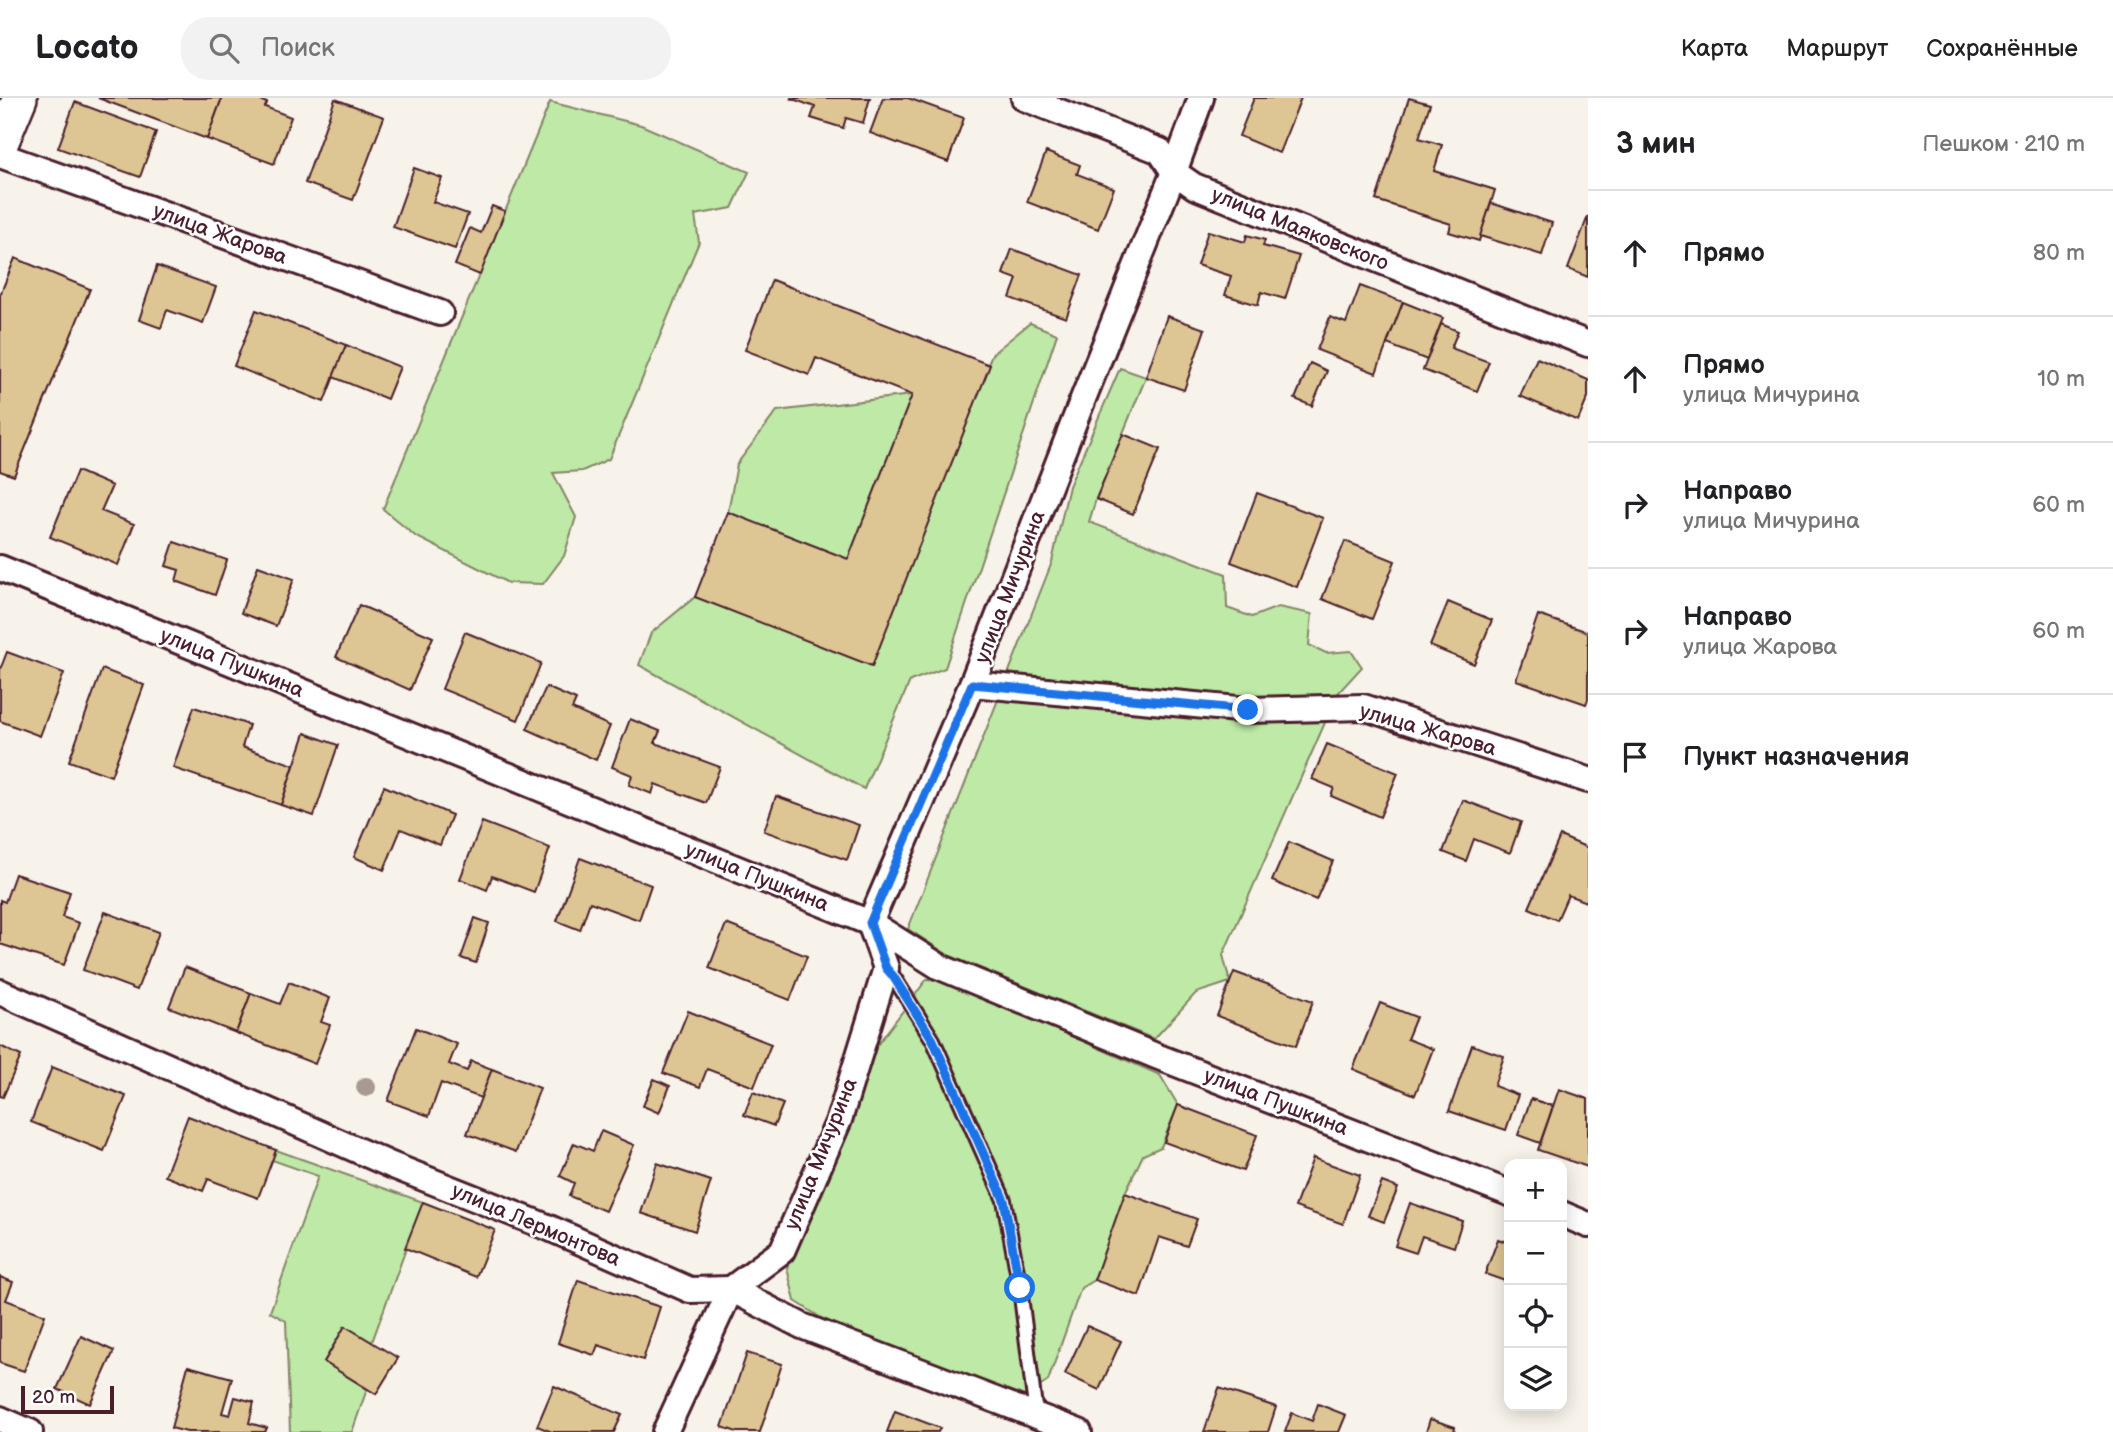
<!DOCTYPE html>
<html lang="ru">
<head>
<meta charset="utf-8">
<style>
	body { margin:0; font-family:"Balsamiq Sans",sans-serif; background:#f2f2f2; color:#202124 }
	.controls { position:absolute; right:21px; bottom:21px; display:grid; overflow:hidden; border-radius:14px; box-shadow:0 4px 18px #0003 }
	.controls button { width:63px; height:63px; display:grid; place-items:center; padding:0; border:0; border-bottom:2px solid #e0e0e0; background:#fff; color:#202124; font:35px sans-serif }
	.scale { position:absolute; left:21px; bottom:18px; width:93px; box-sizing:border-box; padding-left:7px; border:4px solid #4a1f2b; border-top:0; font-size:19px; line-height:24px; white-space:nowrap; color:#4a1f2b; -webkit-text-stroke:5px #fff; paint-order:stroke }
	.stop { position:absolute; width:21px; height:21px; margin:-16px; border:5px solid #1a73e8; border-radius:50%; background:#fff }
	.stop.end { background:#1a73e8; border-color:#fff; box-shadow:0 2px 7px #0008 }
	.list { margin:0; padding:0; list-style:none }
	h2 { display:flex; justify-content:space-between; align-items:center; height:91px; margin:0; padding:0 28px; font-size:30px }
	h2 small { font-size:23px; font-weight:400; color:#757577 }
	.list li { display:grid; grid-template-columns:46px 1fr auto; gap:21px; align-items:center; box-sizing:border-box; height:126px; padding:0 28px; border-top:2px solid #e0e0e0 }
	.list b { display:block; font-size:26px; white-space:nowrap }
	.list p { margin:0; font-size:23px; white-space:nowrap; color:#757577 }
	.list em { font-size:23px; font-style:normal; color:#757577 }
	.icon { flex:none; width:38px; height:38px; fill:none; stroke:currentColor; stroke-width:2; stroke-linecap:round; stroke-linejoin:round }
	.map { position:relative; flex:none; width:1588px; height:1334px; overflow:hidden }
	header { display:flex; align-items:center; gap:42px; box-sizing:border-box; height:98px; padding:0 35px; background:#fff; border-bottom:2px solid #e0e0e0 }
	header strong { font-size:33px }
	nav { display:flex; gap:38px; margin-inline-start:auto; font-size:24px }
	.search { width:490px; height:63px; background:#f2f2f2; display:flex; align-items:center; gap:18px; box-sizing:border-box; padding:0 24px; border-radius:28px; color:#757577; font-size:26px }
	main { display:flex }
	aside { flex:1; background:#fff }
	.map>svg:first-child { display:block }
	.green { fill:#bee9a6; stroke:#848468; stroke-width:2 }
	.building { fill:#ddc594; stroke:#4a1f2b; stroke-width:2 }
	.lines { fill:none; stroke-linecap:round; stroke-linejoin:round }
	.lane-casing { stroke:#4a1f2b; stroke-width:18 }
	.street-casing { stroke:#4a1f2b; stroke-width:30 }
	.secondary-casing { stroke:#4a1f2b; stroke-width:38 }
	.lane { stroke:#fff; stroke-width:12 }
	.street { stroke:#fff; stroke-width:24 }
	.secondary { stroke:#fff; stroke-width:33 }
	.tree { fill:#a89a92 }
	.route { stroke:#1a73e8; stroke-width:9 }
	.labels { text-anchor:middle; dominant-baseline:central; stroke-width:5; stroke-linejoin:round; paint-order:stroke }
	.street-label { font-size:21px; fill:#4a1f2b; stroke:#fff }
</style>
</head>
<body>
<header>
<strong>Locato</strong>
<div class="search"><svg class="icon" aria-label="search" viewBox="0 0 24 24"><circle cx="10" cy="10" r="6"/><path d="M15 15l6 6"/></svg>Поиск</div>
<nav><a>Карта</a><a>Маршрут</a><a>Сохранённые</a></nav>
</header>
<main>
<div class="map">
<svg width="1588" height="1334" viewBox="0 0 1588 1334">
	<rect width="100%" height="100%" fill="#f8f3ea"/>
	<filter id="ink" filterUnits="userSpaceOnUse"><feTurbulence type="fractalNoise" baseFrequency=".0143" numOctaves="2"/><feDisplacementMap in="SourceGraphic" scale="14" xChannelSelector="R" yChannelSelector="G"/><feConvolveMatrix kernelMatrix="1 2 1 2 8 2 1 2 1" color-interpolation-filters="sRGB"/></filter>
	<g filter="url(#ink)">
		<g class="green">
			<path d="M 550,4 L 641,27 L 749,74 L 732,110 L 695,117 L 699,144 L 609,361 L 582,373 L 553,375 L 576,419 L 564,458 L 543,486 L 508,485 L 415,438 L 383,411 Z"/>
			<path d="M 1030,225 L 1057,236 L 945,570 L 910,583 L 864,691 L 639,567 L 651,535 L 695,499 L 872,568 L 992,256 Z"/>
			<path d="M 1120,270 L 1146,279 L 1096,401 L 1089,424 L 1226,476 L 1227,510 L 1252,519 L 1278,509 L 1312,516 L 1309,547 L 1326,555 L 1351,553 L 1362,569 L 1338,595 L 1223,857 L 1230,884 L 1196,895 L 1154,941 L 948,857 L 908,831 L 1052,464 L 1069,388 Z"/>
			<path d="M 912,297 L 848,461 L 728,414 L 737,366 L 777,313 Z"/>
			<path d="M 927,881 L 944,882 L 1160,977 L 1178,1007 L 1161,1049 L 1143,1057 L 1125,1095 L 1094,1182 L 1081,1190 L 1048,1283 L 1021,1301 L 823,1221 L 795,1203 L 787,1170 L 871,955 Z"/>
			<path d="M 276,1052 L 423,1104 L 372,1244 L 345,1228 L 324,1264 L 367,1291 L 352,1334 L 290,1334 L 286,1223 L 270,1214 L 318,1078 L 272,1062 Z"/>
		</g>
		<g class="building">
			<path d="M 98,0 L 222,0 L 207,41 Z"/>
			<path d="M 222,0 L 254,0 L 267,5 L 265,9 L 291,19 L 274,66 L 207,41 Z"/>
			<path d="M 790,0 L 870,0 L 863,25 L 846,20 L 843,30 L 811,20 L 815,9 Z"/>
			<path d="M 883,0 L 908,0 L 964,20 L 948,64 L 870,35 Z"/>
			<path d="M 1254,0 L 1301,0 L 1279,55 L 1239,38 Z"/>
			<path d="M 1409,0 L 1430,6 L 1419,40 L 1442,47 L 1434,73 L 1495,92 L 1479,143 L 1449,134 L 1451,126 L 1376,102 Z"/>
			<path d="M 335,1 L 384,19 L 353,102 L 305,85 Z"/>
			<path d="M 75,4 L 156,34 L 140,79 L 58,50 Z"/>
			<path d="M 1046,54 L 1080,67 L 1077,76 L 1114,90 L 1098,131 L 1027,104 Z"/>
			<path d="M 414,70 L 442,80 L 433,104 L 468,116 L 455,151 L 393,129 Z"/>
			<path d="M 1491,105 L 1552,125 L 1542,157 L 1480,138 Z"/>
			<path d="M 492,108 L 505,113 L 480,177 L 455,167 L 470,130 L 481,135 Z"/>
			<path d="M 1588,118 L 1588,179 L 1568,171 Z"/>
			<path d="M 1208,133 L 1245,144 L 1247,137 L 1265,142 L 1263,148 L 1299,158 L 1285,201 L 1261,194 L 1258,207 L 1225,197 L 1231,178 L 1197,167 Z"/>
			<path d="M 1012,151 L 1082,177 L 1066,220 L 1010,200 L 1017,181 L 1003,176 Z"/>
			<path d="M 15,160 L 90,191 L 14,378 L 0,373 L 0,197 Z"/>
			<path d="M 157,168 L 216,189 L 203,225 L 167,212 L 161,230 L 139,222 Z"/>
			<path d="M 772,182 L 990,267 L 872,568 L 695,499 L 728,414 L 848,461 L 912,297 L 816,260 L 809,277 L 745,252 Z"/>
			<path d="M 1360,188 L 1403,204 L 1376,275 L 1317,252 L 1330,219 L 1346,225 Z"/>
			<path d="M 1403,204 L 1443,220 L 1427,262 L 1387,246 Z"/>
			<path d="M 256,212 L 346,247 L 324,304 L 234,268 Z"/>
			<path d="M 1167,218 L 1205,231 L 1184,292 L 1146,279 Z"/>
			<path d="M 1441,226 L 1458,233 L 1451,250 L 1489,264 L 1477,293 L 1423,272 Z"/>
			<path d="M 346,247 L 400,269 L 387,301 L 333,279 Z"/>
			<path d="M 1537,260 L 1588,282 L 1588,299 L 1578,323 L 1520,298 Z"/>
			<path d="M 1310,265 L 1327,273 L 1312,308 L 1295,301 Z"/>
			<path d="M 1123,336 L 1160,351 L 1133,416 L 1096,401 Z"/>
			<path d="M 77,373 L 112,388 L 101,413 L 134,426 L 118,467 L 50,439 Z"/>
			<path d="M 1257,395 L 1323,420 L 1297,489 L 1231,464 Z"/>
			<path d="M 1345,443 L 1395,463 L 1372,521 L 1322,501 Z"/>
			<path d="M 174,444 L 227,462 L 215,497 L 176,483 L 179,472 L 166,468 Z"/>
			<path d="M 258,468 L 294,481 L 276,528 L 241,515 Z"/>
			<path d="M 1448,504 L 1492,522 L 1474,566 L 1430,548 Z"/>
			<path d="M 359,507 L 433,539 L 410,592 L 336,559 Z"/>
			<path d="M 1538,517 L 1588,534 L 1588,601 L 1586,606 L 1516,582 Z"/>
			<path d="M 465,534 L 541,565 L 518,622 L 442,591 Z"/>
			<path d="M 7,554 L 64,575 L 40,638 L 0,623 L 0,572 Z"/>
			<path d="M 102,571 L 144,587 L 111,678 L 69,663 Z"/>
			<path d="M 546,589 L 576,602 L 572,611 L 610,628 L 596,662 L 527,631 Z"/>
			<path d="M 194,609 L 249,627 L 242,649 L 294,667 L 281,707 L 173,670 Z"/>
			<path d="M 630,621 L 660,633 L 655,645 L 720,669 L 706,705 L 655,686 L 652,696 L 629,687 L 632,677 L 612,669 Z"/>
			<path d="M 305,635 L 338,647 L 314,718 L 281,707 Z"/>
			<path d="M 1327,646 L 1398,675 L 1380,719 L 1331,698 L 1334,690 L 1312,681 Z"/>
			<path d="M 384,688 L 452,717 L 440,747 L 401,731 L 384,772 L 354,759 Z"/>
			<path d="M 776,698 L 859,727 L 847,762 L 764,733 Z"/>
			<path d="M 1463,702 L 1521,724 L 1510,755 L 1474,741 L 1466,763 L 1443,754 Z"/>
			<path d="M 482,724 L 550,750 L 534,794 L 492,778 L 487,792 L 460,781 Z"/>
			<path d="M 1560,738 L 1588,750 L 1588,800 L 1586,804 L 1568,797 L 1557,822 L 1529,810 Z"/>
			<path d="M 1289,744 L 1333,763 L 1316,802 L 1272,783 Z"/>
			<path d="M 580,760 L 651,787 L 639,822 L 590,804 L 580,832 L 557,823 Z"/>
			<path d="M 15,776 L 70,794 L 62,819 L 79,825 L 64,867 L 0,846 L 0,802 L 5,804 Z"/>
			<path d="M 105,814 L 159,834 L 137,892 L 83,872 Z"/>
			<path d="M 475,820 L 489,825 L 476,865 L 461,860 Z"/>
			<path d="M 726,826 L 807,858 L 790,902 L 709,870 Z"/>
			<path d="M 185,869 L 251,895 L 236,935 L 169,909 Z"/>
			<path d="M 1234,874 L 1313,903 L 1296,948 L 1217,918 Z"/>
			<path d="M 289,884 L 330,900 L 321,924 L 330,927 L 315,966 L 236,935 L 251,895 L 280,906 Z"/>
			<path d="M 1380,905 L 1416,919 L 1407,941 L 1433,951 L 1415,997 L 1353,971 Z"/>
			<path d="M 688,913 L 771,946 L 754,989 L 707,971 L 700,989 L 663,975 Z"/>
			<path d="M 416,930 L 457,946 L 449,966 L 467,973 L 471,963 L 492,971 L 481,1000 L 441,985 L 429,1018 L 388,1003 Z"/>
			<path d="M 1472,947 L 1504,958 L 1494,988 L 1518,997 L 1506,1032 L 1449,1013 Z"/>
			<path d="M 0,948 L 21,958 L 3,999 L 0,998 Z"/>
			<path d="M 52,969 L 126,998 L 104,1053 L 31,1024 Z"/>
			<path d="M 492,971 L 540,990 L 516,1054 L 467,1036 Z"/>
			<path d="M 654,981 L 670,988 L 659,1015 L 643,1008 Z"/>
			<path d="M 1559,991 L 1588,1001 L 1588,1069 L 1538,1052 Z"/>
			<path d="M 753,994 L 783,1006 L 774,1028 L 744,1017 Z"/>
			<path d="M 1531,1001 L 1553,1008 L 1540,1045 L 1518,1037 Z"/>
			<path d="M 1178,1007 L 1257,1037 L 1243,1073 L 1164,1044 Z"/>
			<path d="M 188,1018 L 276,1052 L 258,1100 L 208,1081 L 203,1093 L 165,1078 Z"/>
			<path d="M 601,1033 L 634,1047 L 605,1113 L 569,1098 L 574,1085 L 560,1078 L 574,1045 L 593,1053 Z"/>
			<path d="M 1313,1060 L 1360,1077 L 1343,1126 L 1295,1109 Z"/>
			<path d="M 657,1065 L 711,1083 L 695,1133 L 641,1115 Z"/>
			<path d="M 1382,1084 L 1398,1090 L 1384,1124 L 1368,1118 Z"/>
			<path d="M 1125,1095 L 1197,1121 L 1187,1148 L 1159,1139 L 1139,1198 L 1094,1182 Z"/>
			<path d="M 423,1104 L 495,1132 L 476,1179 L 405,1150 Z"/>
			<path d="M 1410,1105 L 1462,1123 L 1454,1149 L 1422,1138 L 1416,1155 L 1395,1148 Z"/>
			<path d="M 1498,1141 L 1509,1145 L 1509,1174 L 1505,1183 L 1485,1176 Z"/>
			<path d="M 0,1179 L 13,1184 L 6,1202 L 45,1217 L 24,1273 L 0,1265 Z"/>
			<path d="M 578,1182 L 660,1209 L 643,1262 L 598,1247 L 594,1257 L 558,1245 Z"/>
			<path d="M 345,1228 L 398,1260 L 376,1296 L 324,1264 Z"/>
			<path d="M 1087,1228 L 1121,1243 L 1099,1292 L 1065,1276 Z"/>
			<path d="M 81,1238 L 114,1253 L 90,1306 L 57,1291 Z"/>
			<path d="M 747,1255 L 782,1266 L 760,1334 L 737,1334 L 722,1329 Z"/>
			<path d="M 188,1268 L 232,1280 L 222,1315 L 230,1317 L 235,1299 L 254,1304 L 249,1325 L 267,1330 L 265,1334 L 187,1334 L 171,1330 Z"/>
			<path d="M 554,1288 L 622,1317 L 614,1334 L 552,1334 L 537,1328 Z"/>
			<path d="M 1219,1290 L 1276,1309 L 1268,1334 L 1204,1334 Z"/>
			<path d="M 1318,1306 L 1346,1317 L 1339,1334 L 1285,1334 L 1292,1315 L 1312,1323 Z"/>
			<path d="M 895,1313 L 940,1330 L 938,1334 L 887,1334 Z"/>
			<path d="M 1430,1321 L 1455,1329 L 1454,1334 L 1426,1334 Z"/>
		</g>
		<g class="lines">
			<g class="lane-casing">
				<path id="lane" d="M 886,870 L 893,878 L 933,942 L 1004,1102 L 1020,1190 L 1036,1317"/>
			</g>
			<g class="street-casing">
				<g id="street">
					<path d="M 1024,0 L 1160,53 L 1174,74 L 1194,88 L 1588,246"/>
					<path d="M 0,57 L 440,215"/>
					<path d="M 0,470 L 870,825 L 940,869 L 1156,958 L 1509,1095"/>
					<path d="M 972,586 L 1248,612 L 1363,609 L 1588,682"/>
					<path d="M 0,894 L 391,1067 L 547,1129 L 690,1192 L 731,1191 L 802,1228 L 1079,1334"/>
					<path d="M 1562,1116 L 1588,1127"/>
					<path d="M 0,1321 L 30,1334"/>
					<path d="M 665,1334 L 731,1191 L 782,1153 L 839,1022 L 886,870 L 870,825 L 972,586 L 1083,301 L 1174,74 L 1201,0"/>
				</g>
			</g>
			<g class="secondary-casing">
				<path id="secondary" d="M 0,48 L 20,0"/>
			</g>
			<use href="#lane" class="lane"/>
			<use href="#street" class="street"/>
			<use href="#secondary" class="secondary"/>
		</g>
		<circle class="tree" cx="366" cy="989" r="10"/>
	</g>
	<g class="lines" filter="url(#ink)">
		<path class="route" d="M 1020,1190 L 1004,1102 L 933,942 L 893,878 L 886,870 L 870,825 L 972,586 L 1248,612"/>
	</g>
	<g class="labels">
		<g class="street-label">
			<text transform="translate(1300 131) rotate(22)">улица Маяковского</text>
			<text transform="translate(220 136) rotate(20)">улица Жарова</text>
			<text transform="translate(1010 489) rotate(-69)">улица Мичурина</text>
			<text transform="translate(232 565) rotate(22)">улица Пушкина</text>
			<text transform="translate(1428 632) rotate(16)">улица Жарова</text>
			<text transform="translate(757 779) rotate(22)">улица Пушкина</text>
			<text transform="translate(1276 1004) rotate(21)">улица Пушкина</text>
			<text transform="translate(821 1056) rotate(-68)">улица Мичурина</text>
			<text transform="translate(536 1127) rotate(23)">улица Лермонтова</text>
		</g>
	</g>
</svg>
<div class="controls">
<button>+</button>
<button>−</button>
<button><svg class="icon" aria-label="locate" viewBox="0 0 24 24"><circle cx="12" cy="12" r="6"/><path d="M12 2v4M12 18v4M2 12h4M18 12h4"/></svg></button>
<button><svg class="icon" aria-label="layers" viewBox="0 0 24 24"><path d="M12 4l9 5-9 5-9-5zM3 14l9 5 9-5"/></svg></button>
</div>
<div class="scale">20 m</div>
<div class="stop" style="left:1020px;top:1190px"></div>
<div class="stop end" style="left:1248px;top:612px"></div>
</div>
<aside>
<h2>3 мин<small>Пешком · 210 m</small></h2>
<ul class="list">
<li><svg class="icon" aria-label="ahead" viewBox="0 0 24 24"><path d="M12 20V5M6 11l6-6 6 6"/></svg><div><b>Прямо</b></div><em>80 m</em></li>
<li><svg class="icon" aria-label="ahead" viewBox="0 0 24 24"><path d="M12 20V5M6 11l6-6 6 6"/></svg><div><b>Прямо</b><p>улица Мичурина</p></div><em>10 m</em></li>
<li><svg class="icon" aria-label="right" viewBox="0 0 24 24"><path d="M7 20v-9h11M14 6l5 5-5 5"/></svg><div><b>Направо</b><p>улица Мичурина</p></div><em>60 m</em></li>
<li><svg class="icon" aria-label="right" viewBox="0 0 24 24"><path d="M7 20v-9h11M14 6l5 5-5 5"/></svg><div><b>Направо</b><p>улица Жарова</p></div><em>60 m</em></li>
<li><svg class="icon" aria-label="arrive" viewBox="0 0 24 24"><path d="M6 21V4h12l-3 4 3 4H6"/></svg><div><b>Пункт назначения</b></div></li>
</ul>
</aside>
</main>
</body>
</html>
